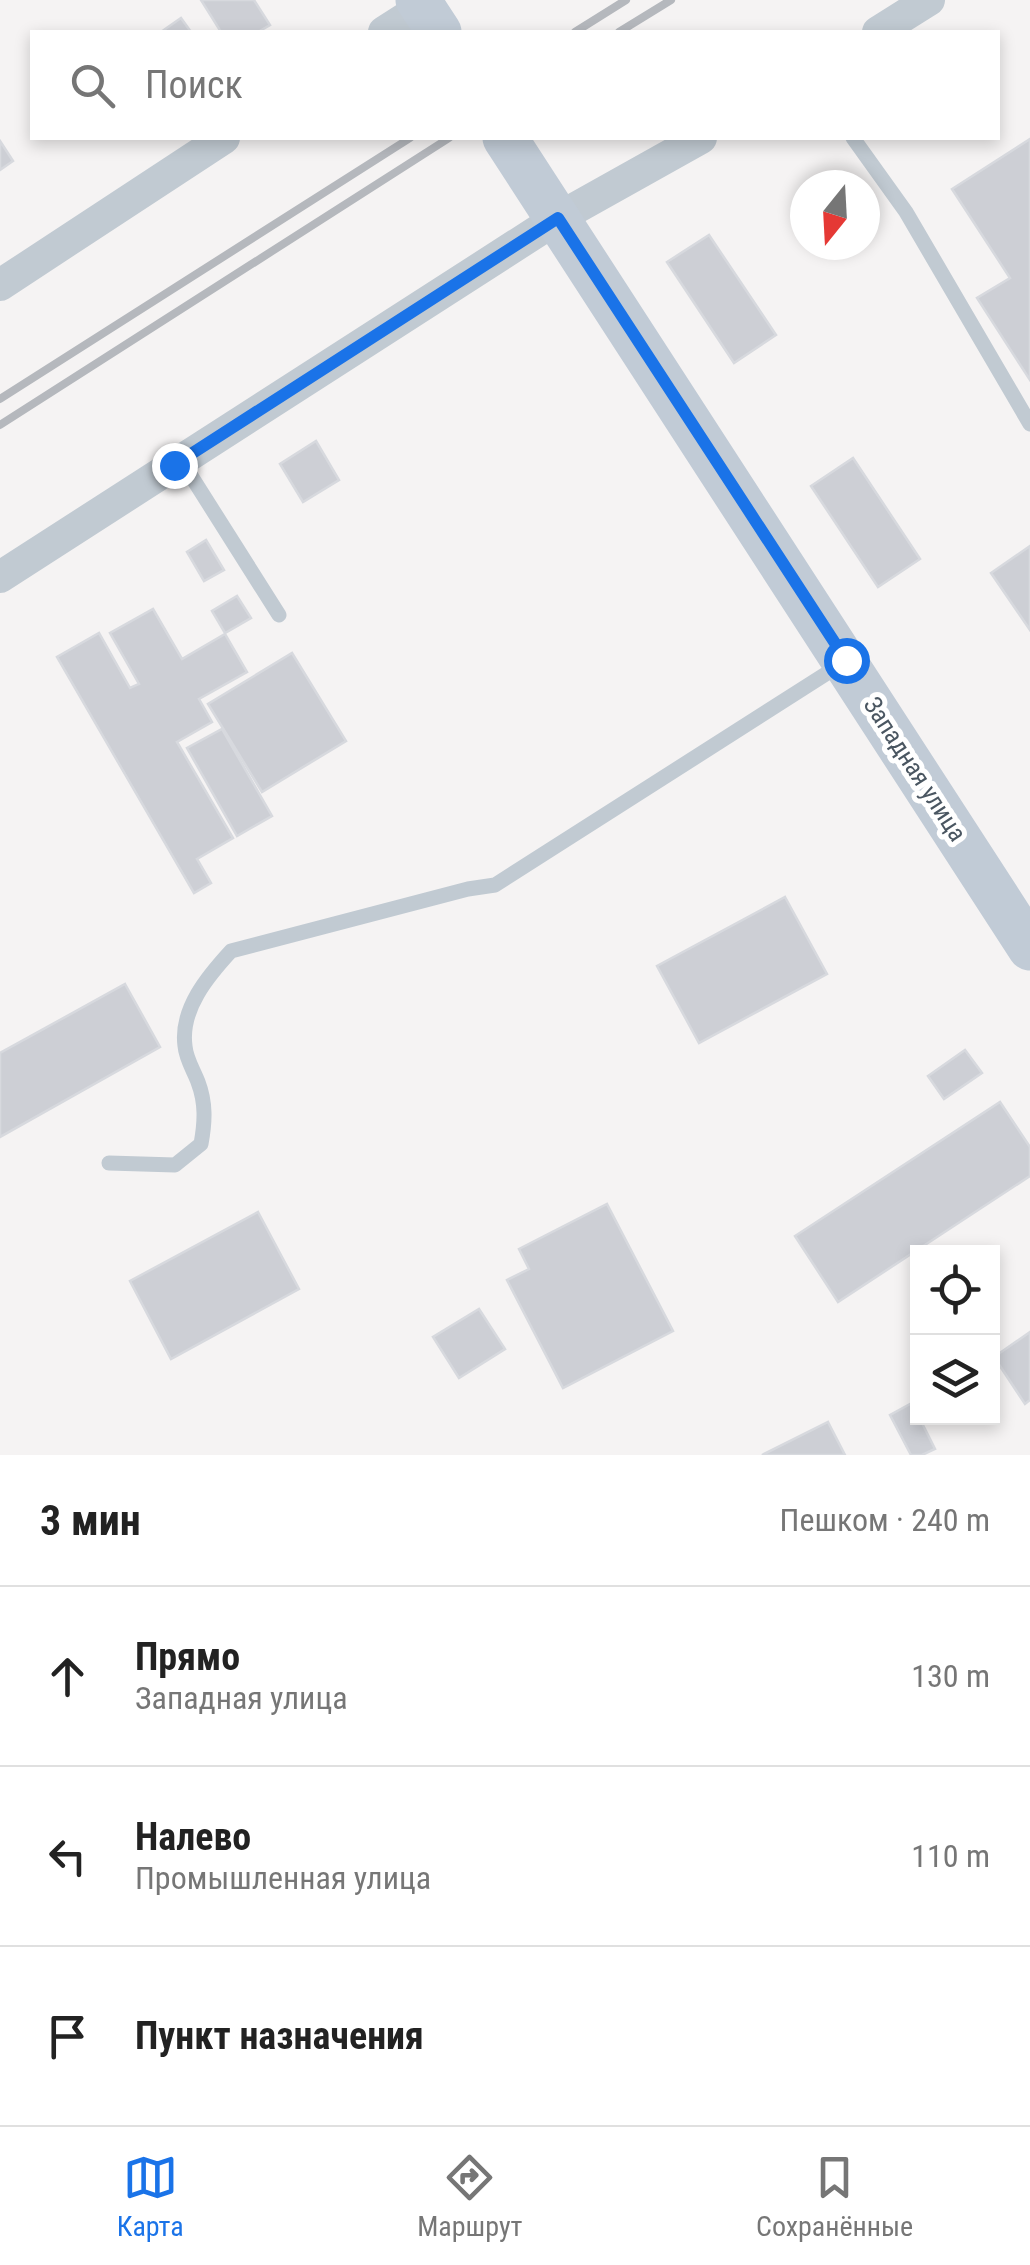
<!DOCTYPE html>
<html lang="ru">
<head>
<meta charset="utf-8">
<style>
	body { margin:0; font-family:"Roboto Condensed",sans-serif; background:#f2f2f2; color:#222 }
	.controls { position:absolute; right:30px; bottom:30px; display:grid; overflow:hidden; border-radius:0px; box-shadow:0 5px 15px #0003 }
	.controls button { width:90px; height:90px; display:grid; place-items:center; padding:0; border:0; border-bottom:2px solid #e0e0e0; background:#fff; color:#222; font:50px sans-serif }
	.compass { position:absolute; left:790px; top:170px; width:90px; height:90px; border-radius:50%; background:#fff; box-shadow:0 5px 15px #0003; rotate:198deg }
	.stop { position:absolute; width:30px; height:30px; margin:-22px; border:8px solid #1a73e8; border-radius:50%; background:#fff }
	.stop.end { background:#1a73e8; border-color:#fff; box-shadow:0 2px 10px #0008 }
	.list { margin:0; padding:0; list-style:none }
	h2 { display:flex; justify-content:space-between; align-items:center; height:130px; margin:0; padding:0 40px; font-size:42px }
	h2 small { font-size:32px; font-weight:400; color:#767676 }
	.list li { display:grid; grid-template-columns:65px 1fr auto; gap:30px; align-items:center; box-sizing:border-box; height:180px; padding:0 40px; border-top:2px solid #e0e0e0 }
	.list b { display:block; font-size:38px; white-space:nowrap }
	.list p { margin:0; font-size:32px; white-space:nowrap; color:#767676 }
	.list em { font-size:32px; font-style:normal; color:#767676 }
	.icon { flex:none; width:55px; height:55px; fill:none; stroke:currentColor; stroke-width:2; stroke-linecap:round; stroke-linejoin:round }
	.map { position:relative; flex:none; width:1030px; height:1455px; overflow:hidden }
	.search { position:absolute; background:#fff; box-shadow:0 5px 15px #0003; left:30px; right:30px; top:30px; height:110px; display:flex; align-items:center; gap:25px; box-sizing:border-box; padding:0 35px; border-radius:0px; color:#767676; font-size:38px }
	.sheet { height:670px; background:#fff }
	nav { display:flex; justify-content:space-around; align-items:center; box-sizing:border-box; height:140px; border-top:2px solid #e0e0e0; background:#fff; font-size:28px; color:#767676 }
	nav a { display:grid; justify-items:center; gap:5px }
	nav .on { color:#1a73e8 }
	.map>svg:first-child { display:block }
	.building { fill:#cdcfd5; stroke:#d7d9de; stroke-width:2.5 }
	.lines { fill:none; stroke-linecap:round; stroke-linejoin:round }
	.service { stroke:#c1cad2; stroke-width:15 }
	.minor { stroke:#c1cad2; stroke-width:32 }
	.secondary { stroke:#c1cbd6; stroke-width:45 }
	.rail { stroke:#b5b8bd; stroke-width:8 }
	.route { stroke:#1a73e8; stroke-width:12 }
	.labels { text-anchor:middle; dominant-baseline:central; stroke-width:10; stroke-linejoin:round; paint-order:stroke }
	.street-label { font-size:25px; fill:#4a5661; stroke:#fff }
</style>
</head>
<body>
<div class="map">
<svg width="1030" height="1455" viewBox="0 0 1030 1455">
	<rect width="100%" height="100%" fill="#f5f3f3"/>
	<g class="building">
		<path d="M 201,0 L 254,0 L 270,25 L 258,32 L 221,32 Z"/>
		<path d="M 181,18 L 191,32 L 161,32 Z"/>
		<path d="M 1030,139 L 1030,380 L 977,298 L 1010,278 L 952,189 Z"/>
		<path d="M 0,141 L 13,161 L 0,170 Z"/>
		<path d="M 709,235 L 776,335 L 734,363 L 667,262 Z"/>
		<path d="M 316,441 L 339,480 L 303,502 L 280,464 Z"/>
		<path d="M 853,458 L 920,559 L 878,587 L 811,486 Z"/>
		<path d="M 206,540 L 224,570 L 204,581 L 187,552 Z"/>
		<path d="M 1030,546 L 1030,630 L 991,573 Z"/>
		<path d="M 237,596 L 251,618 L 225,633 L 212,611 Z"/>
		<path d="M 153,609 L 182,659 L 225,634 L 247,672 L 199,699 L 212,722 L 177,742 L 233,838 L 197,859 L 211,883 L 194,893 L 57,657 L 99,633 L 130,688 L 139,684 L 110,633 Z"/>
		<path d="M 292,653 L 346,741 L 262,792 L 208,704 Z"/>
		<path d="M 222,729 L 272,816 L 237,836 L 187,748 Z"/>
		<path d="M 785,897 L 827,974 L 699,1043 L 657,966 Z"/>
		<path d="M 125,984 L 160,1047 L 0,1137 L 0,1053 Z"/>
		<path d="M 965,1050 L 982,1073 L 944,1099 L 928,1076 Z"/>
		<path d="M 1000,1102 L 1030,1147 L 1030,1176 L 838,1302 L 795,1236 Z"/>
		<path d="M 607,1204 L 673,1331 L 563,1388 L 507,1280 L 529,1269 L 519,1249 Z"/>
		<path d="M 258,1212 L 299,1289 L 171,1359 L 130,1281 Z"/>
		<path d="M 479,1309 L 505,1349 L 459,1378 L 433,1337 Z"/>
		<path d="M 1030,1332 L 1030,1400 L 1025,1404 L 994,1357 Z"/>
		<path d="M 912,1403 L 935,1449 L 922,1455 L 911,1455 L 890,1415 Z"/>
		<path d="M 828,1422 L 845,1455 L 762,1455 Z"/>
	</g>
	<g class="lines">
		<g class="service">
			<path d="M 853,138 L 906,212 L 1030,424"/>
			<path d="M 181,460 L 279,615"/>
			<path d="M 109,1163 L 175,1165 L 201,1144 C 205,1122 206,1103 198,1082 C 194,1071 186,1059 185,1046 C 180,1009 208,976 231,951 L 468,889 L 495,885 L 843,663"/>
		</g>
		<g class="minor">
			<path d="M 384,32 L 423,7"/>
			<path d="M 878,32 L 929,0"/>
			<path d="M 0,285 L 224,138"/>
			<path d="M 0,577 L 558,218 L 701,138"/>
		</g>
		<g class="secondary">
			<path d="M 418,0 L 439,32"/>
			<path d="M 505,138 L 1030,948"/>
		</g>
		<g class="rail">
			<path d="M 575,32 L 626,0"/>
			<path d="M 619,32 L 671,0"/>
			<path d="M 0,399 L 410,138"/>
			<path d="M 0,425 L 449,138"/>
		</g>
	</g>
	<g class="lines">
		<path class="route" d="M 174,465 L 558,218 L 846,660"/>
	</g>
	<g class="labels">
		<g class="street-label">
			<text transform="translate(915 769) rotate(57)">Западная улица</text>
		</g>
	</g>
</svg>
<div class="controls">
<button><svg class="icon" aria-label="locate" viewBox="0 0 24 24"><circle cx="12" cy="12" r="6"/><path d="M12 2v4M12 18v4M2 12h4M18 12h4"/></svg></button>
<button><svg class="icon" aria-label="layers" viewBox="0 0 24 24"><path d="M12 4l9 5-9 5-9-5zM3 14l9 5 9-5"/></svg></button>
</div>
<svg class="compass" viewBox="-18 -18 36 36"><path d="M0-13l5 13h-10z" fill="#e53935"/><path d="M0 13l5-13h-10z" fill="#767676"/></svg>
<div class="stop" style="left:846px;top:660px"></div>
<div class="stop end" style="left:174px;top:465px"></div>
<div class="search"><svg class="icon" aria-label="search" viewBox="0 0 24 24"><circle cx="10" cy="10" r="6"/><path d="M15 15l6 6"/></svg>Поиск</div>
</div>
<section class="sheet">
<h2>3 мин<small>Пешком · 240 m</small></h2>
<ul class="list">
<li><svg class="icon" aria-label="ahead" viewBox="0 0 24 24"><path d="M12 20V5M6 11l6-6 6 6"/></svg><div><b>Прямо</b><p>Западная улица</p></div><em>130 m</em></li>
<li><svg class="icon" aria-label="left" viewBox="0 0 24 24"><path d="M17 20v-9H6M10 6l-5 5 5 5"/></svg><div><b>Налево</b><p>Промышленная улица</p></div><em>110 m</em></li>
<li><svg class="icon" aria-label="arrive" viewBox="0 0 24 24"><path d="M6 21V4h12l-3 4 3 4H6"/></svg><div><b>Пункт назначения</b></div></li>
</ul>
</section>
<nav>
<a class="on"><svg class="icon" aria-label="map" viewBox="0 0 24 24"><path d="M3 6l6-2 6 2 6-2v14l-6 2-6-2-6 2zM9 4v14M15 6v14"/></svg>Карта</a>
<a><svg class="icon" aria-label="directions" viewBox="0 0 24 24"><path d="M12 3l9 9-9 9-9-9zM9 14v-3h6M13 9l2 2-2 2"/></svg>Маршрут</a>
<a><svg class="icon" aria-label="saved" viewBox="0 0 24 24"><path d="M7 4h10v16l-5-4-5 4z"/></svg>Сохранённые</a>
</nav>
</body>
</html>
